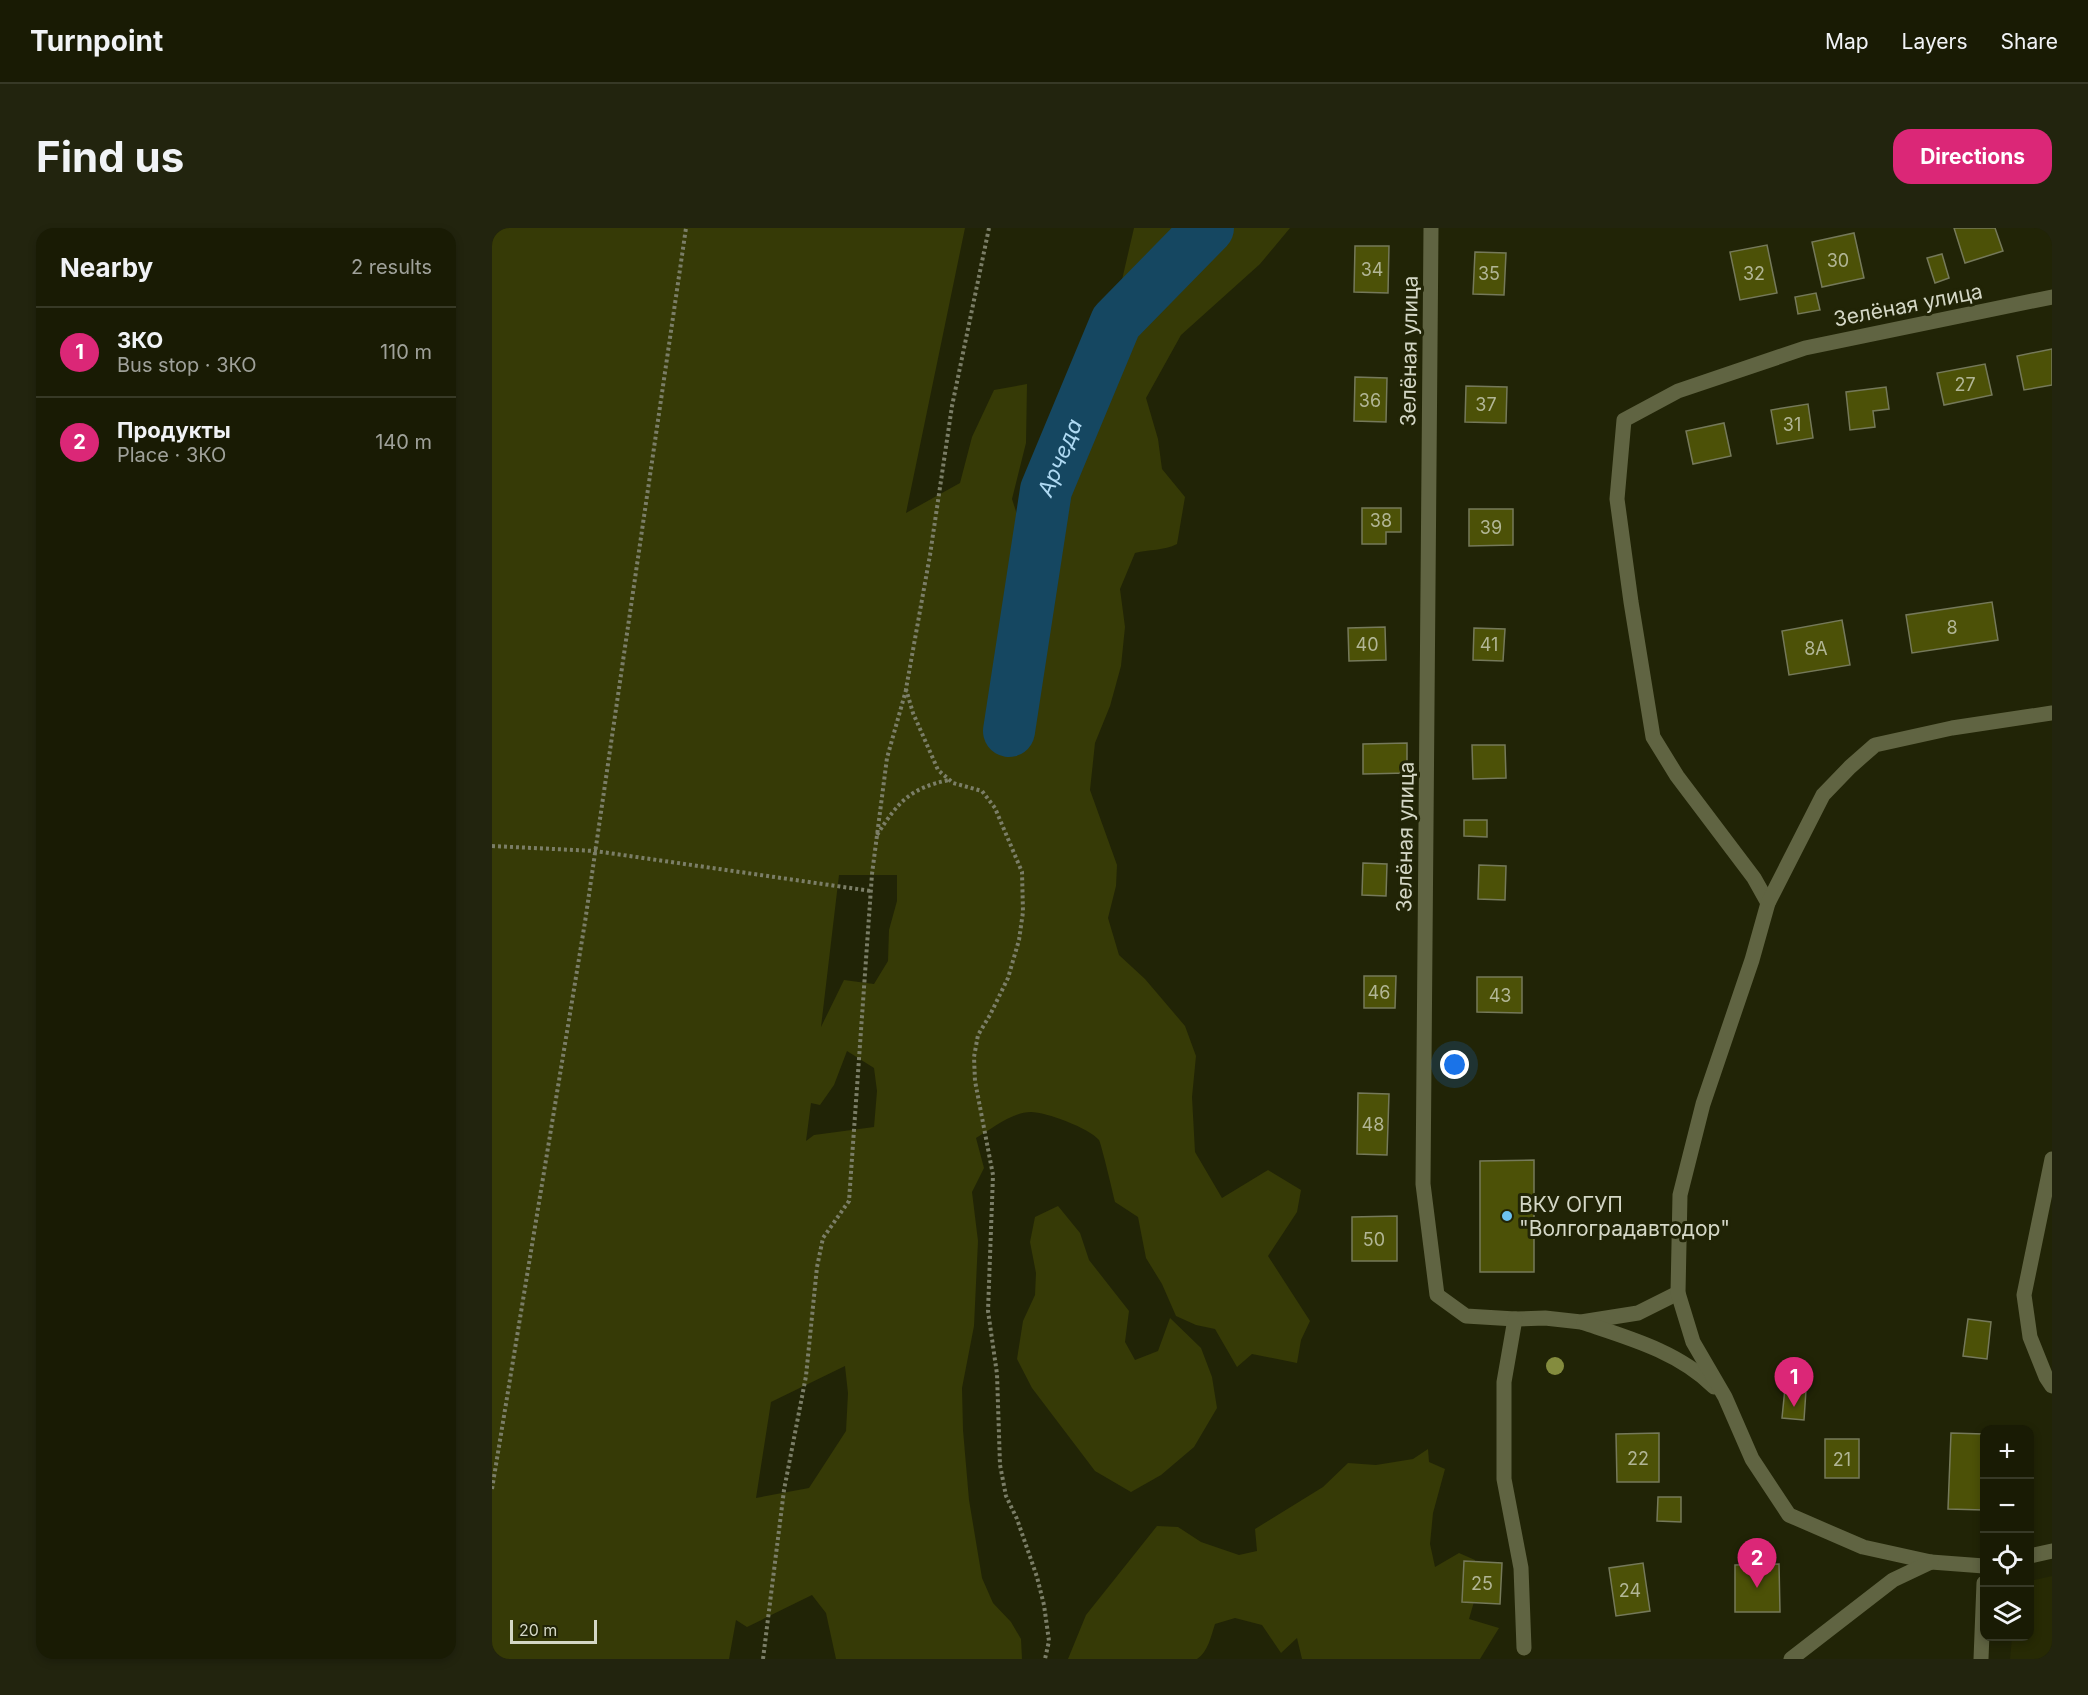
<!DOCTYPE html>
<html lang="en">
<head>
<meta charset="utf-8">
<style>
	body { margin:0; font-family:Inter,sans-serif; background:#22240e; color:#f1f3f6 }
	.controls { position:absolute; right:18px; bottom:18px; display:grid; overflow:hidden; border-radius:12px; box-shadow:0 3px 9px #0003 }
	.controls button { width:54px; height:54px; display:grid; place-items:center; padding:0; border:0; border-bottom:2px solid #373926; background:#191b04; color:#f1f3f6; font:30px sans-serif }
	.scale { position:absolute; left:18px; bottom:15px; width:87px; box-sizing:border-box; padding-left:6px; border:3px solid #d4d7c6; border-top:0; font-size:16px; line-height:21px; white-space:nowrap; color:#d4d7c6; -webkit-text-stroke:4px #212406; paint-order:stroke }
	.you { position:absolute; left:963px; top:837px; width:21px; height:21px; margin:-15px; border:4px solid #fff; border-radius:50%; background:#1a73e8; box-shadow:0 0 0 9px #1a73e833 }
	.badge { display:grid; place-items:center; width:39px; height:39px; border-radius:50%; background:#db2777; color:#fff; font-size:20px; font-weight:700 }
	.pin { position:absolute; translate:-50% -50px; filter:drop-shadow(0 2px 3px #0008) }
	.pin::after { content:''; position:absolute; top:32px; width:21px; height:18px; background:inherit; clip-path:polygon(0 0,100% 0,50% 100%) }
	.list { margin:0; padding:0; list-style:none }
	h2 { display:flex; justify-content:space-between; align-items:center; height:78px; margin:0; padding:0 24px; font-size:26px }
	h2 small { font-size:20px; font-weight:400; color:#9fa19a }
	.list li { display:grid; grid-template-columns:39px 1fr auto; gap:18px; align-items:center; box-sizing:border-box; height:90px; padding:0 24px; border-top:2px solid #373926 }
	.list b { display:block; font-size:22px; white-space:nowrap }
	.list p { margin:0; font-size:20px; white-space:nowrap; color:#9fa19a }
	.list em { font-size:20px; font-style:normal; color:#9fa19a }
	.icon { flex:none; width:33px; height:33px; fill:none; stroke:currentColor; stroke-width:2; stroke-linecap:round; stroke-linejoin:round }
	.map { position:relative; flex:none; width:1560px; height:1431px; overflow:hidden; border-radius:18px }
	header { display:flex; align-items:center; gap:36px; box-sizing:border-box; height:84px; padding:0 30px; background:#191b04; border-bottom:2px solid #373926 }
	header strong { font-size:28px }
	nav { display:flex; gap:33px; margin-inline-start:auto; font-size:21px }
	.intro { display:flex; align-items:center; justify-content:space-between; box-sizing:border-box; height:144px; padding:0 36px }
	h1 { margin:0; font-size:42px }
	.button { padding:15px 27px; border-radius:18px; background:#db2777; color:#fff; font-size:21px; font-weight:700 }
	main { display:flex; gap:36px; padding:0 36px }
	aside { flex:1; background:#191b04; border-radius:18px; box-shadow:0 3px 9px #0003 }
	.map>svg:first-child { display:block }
	.built { fill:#272a04 }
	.green { fill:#363a06; fill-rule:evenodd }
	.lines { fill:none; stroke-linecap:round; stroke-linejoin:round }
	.river { stroke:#154761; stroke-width:52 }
	.building { fill:#4c5107; stroke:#75795a; stroke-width:1.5 }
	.path { stroke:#7b7e67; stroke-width:4; stroke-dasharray:3 3; stroke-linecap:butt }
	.minor { stroke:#606442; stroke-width:15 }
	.tree { fill:#848c3e }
	.poi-dot { fill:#6cc3f2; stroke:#212406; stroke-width:2 }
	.labels { text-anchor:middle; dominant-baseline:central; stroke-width:6; stroke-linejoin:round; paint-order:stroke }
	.number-label { font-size:18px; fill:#b2b696 }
	.street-label { font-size:21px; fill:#d4d7c6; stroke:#212406 }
	.poi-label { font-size:21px; fill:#d4d7c6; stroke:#212406; text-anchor:start }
	.water-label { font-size:22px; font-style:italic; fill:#afdaf3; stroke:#212406 }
</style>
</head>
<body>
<header>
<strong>Turnpoint</strong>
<nav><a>Map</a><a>Layers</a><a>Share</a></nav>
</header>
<div class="intro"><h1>Find us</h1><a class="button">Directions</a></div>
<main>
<aside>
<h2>Nearby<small>2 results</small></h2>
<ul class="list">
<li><span class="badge">1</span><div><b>ЗКО</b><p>Bus stop · ЗКО</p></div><em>110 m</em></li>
<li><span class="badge">2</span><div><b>Продукты</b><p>Place · ЗКО</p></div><em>140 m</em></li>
</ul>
</aside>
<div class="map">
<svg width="1560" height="1431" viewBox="0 0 1560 1431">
	<rect width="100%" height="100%" fill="#212406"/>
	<path class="built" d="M 1560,1348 L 1560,1431 L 1518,1431 L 1520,1409 L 1538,1408 L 1538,1353 Z"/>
	<g class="green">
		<path d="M 0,0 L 473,0 L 414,285 L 468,255 L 480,209 L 502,162 L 535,156 L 534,215 L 520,271 L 531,305 L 546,249 L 570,210 L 601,177 L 642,0 L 798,0 L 768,36 L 689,107 L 654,170 L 666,211 L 670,241 L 693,269 L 685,316 C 672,323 657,321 643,325 L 628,361 L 633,399 L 629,438 L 618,478 L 603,515 L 598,562 L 625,637 L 624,658 L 616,690 L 627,727 L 653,751 L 693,798 L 704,828 L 700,869 L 703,924 L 730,970 L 776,942 L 809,962 L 805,984 L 776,1028 L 818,1093 L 809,1112 L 805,1135 L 760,1126 L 745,1139 L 723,1101 L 704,1097 L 684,1088 L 670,1056 L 654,1030 L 646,989 L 623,974 C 621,965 609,915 607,912 C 597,900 554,884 539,884 C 520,884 500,901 484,910 L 492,940 L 480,964 L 486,1013 L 482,1098 L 470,1160 L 471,1202 L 477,1272 L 490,1350 L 501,1375 L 519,1394 L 529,1411 L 530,1431 L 344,1431 L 334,1385 L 320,1367 L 255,1399 L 244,1392 L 237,1431 L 0,1431 ZM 347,647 L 405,647 L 405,673 L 397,702 L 396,733 L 382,756 L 352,752 L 329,799 ZM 355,823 L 382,840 L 385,863 L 382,899 L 322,907 L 314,913 L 319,875 L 328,877 L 342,857 ZM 353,1138 L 356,1165 L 354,1203 L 317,1260 L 264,1270 L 279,1174 Z"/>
		<path d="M 566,978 L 588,1005 L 597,1032 L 637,1083 L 633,1114 L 643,1132 L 666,1123 L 678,1090 L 709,1120 L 720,1149 L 725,1180 L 702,1219 L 669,1247 L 639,1264 L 603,1243 L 540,1160 L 525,1131 L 531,1093 L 543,1067 L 544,1045 L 538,1014 L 543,989 Z"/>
		<path d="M 936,1221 L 937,1234 L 953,1241 L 941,1285 L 938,1316 L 943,1339 L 967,1325 L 983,1332 L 984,1367 L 977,1391 L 1007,1400 L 988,1431 L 810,1431 L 805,1410 L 789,1425 L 770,1397 L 743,1390 L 723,1396 C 719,1408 716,1424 705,1431 L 576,1431 L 594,1387 L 665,1298 L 686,1299 L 709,1314 L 747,1327 L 765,1323 L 763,1301 L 831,1259 L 856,1235 L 884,1237 L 921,1231 Z"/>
	</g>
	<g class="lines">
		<path class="river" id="s1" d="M 517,503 L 554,262 L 624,94 L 716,0"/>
	</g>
	<g class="building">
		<path d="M 1462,0 L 1503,0 L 1511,23 L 1473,35 Z"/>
		<path d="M 1362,5 L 1372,50 L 1330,59 L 1320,14 Z"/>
		<path d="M 1275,17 L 1285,65 L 1248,72 L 1238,24 Z"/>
		<path d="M 863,18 L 897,18 L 896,65 L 862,64 Z"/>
		<path d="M 983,24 L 1014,25 L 1012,67 L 981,66 Z"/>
		<path d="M 1450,26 L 1457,50 L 1443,55 L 1435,30 Z"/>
		<path d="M 1324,65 L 1328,82 L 1306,86 L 1303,69 Z"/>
		<path d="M 1560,121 L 1560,157 L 1532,162 L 1525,128 Z"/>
		<path d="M 1493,136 L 1500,167 L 1452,177 L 1445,145 Z"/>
		<path d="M 863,149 L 895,150 L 894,194 L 862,193 Z"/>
		<path d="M 974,158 L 1015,159 L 1014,195 L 973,194 Z"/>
		<path d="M 1394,159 L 1397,181 L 1381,183 L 1383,199 L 1358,202 L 1354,164 Z"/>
		<path d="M 1316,176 L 1321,210 L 1285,216 L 1279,182 Z"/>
		<path d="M 1232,195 L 1239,228 L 1201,236 L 1194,203 Z"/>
		<path d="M 870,280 L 909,280 L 909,304 L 894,304 L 894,316 L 870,316 Z"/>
		<path d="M 977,281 L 1021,281 L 1021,317 L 977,318 Z"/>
		<path d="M 1500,374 L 1506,412 L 1420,425 L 1414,387 Z"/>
		<path d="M 1350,392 L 1358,437 L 1297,447 L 1290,403 Z"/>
		<path d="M 893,399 L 894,432 L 857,433 L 856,400 Z"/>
		<path d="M 982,400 L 1013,401 L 1011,433 L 981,432 Z"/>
		<path d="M 915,515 L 915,545 L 871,546 L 871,516 Z"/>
		<path d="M 980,517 L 1013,517 L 1014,550 L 981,551 Z"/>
		<path d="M 972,592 L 995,592 L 995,609 L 972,608 Z"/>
		<path d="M 871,635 L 895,636 L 894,668 L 870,667 Z"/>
		<path d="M 987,637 L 1014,638 L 1013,672 L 986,671 Z"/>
		<path d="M 872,748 L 904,748 L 903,780 L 872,780 Z"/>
		<path d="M 985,749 L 1030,749 L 1030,785 L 985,784 Z"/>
		<path d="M 866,865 L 897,866 L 895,927 L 865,926 Z"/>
		<path d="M 1042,932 L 1042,1044 L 988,1044 L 988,933 Z"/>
		<path d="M 905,988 L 905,1033 L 860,1033 L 860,989 Z"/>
		<path d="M 1476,1091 L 1499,1094 L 1495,1131 L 1471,1128 Z"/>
		<path d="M 1293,1160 L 1314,1162 L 1312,1192 L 1290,1190 Z"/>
		<path d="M 1167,1205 L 1167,1254 L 1125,1254 L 1124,1206 Z"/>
		<path d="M 1459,1205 L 1492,1206 L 1492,1282 L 1456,1281 Z"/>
		<rect x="1333" y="1211" width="34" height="39"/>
		<path d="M 1166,1269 L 1189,1269 L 1189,1294 L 1165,1293 Z"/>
		<path d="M 972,1333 L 1010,1335 L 1008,1376 L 970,1374 Z"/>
		<path d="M 1151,1335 L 1158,1383 L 1124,1388 L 1117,1340 Z"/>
		<path d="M 1287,1336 L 1288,1384 L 1243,1384 L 1243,1337 Z"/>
	</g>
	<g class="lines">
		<g class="path">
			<path d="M 497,0 L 460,178 L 438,327 L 414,461 L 421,485 L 446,542 L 461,555 L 490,563 L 503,580 L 530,644 L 531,684 L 527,712 L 516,750 L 498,787 L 486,807 L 482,829 L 483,853 L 501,947 L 496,1083 L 505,1146 L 508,1237 L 514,1268 L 525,1291 L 545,1349 L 552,1377 L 557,1413 L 553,1431"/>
			<path d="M 385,607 C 406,574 418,560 457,552"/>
			<path d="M 0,618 L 103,623 L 379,663"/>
			<path d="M 0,1261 L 93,694 L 194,0"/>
			<path d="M 271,1431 L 292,1262 L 314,1148 L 325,1039 L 331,1010 L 357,973 L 380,646 L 395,530 L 414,462"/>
		</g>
		<g class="minor">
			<path d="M 939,0 L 931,956 L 945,1067 L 974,1088 L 1023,1091 L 1053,1090 L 1089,1094 L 1146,1085 L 1186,1065"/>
			<path d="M 1276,675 L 1262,650 L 1185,548 L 1161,509 L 1139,374 L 1125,271 L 1132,192 L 1186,163 L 1313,120 L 1560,69"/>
			<path d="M 1560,931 L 1532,1067 L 1538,1109 L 1554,1149 L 1560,1158"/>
			<path d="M 1023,1091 L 1012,1154 L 1012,1251 L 1029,1340 L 1032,1420"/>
			<path d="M 1092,1095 C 1137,1110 1187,1124 1222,1159"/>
			<path d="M 1538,1328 L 1560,1323"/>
			<path d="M 1492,1338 L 1439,1334 L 1371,1319 L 1297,1287 L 1260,1231 L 1233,1169 L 1201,1114 L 1186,1065 L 1188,967 L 1211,876 L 1260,732 L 1276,675 L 1331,567 L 1358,539 L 1383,517 L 1460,500 L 1560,485"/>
			<path d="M 1299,1431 L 1401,1352 L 1439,1334"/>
			<path d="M 1489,1431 L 1492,1355"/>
		</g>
	</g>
	<circle class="tree" cx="1063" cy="1138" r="9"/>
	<circle class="poi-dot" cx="1015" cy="988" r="6"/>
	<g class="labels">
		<g class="number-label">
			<text x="1346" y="32">30</text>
			<text x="880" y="41">34</text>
			<text x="997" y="45">35</text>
			<text x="1262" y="45">32</text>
			<text x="1473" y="156">27</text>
			<text x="878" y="172">36</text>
			<text x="994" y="176">37</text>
			<text x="1300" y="196">31</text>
			<text x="889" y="292">38</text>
			<text x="999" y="299">39</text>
			<text x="1460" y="399">8</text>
			<text x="875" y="416">40</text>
			<text x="997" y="416">41</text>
			<text x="1324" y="420">8А</text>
			<text x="887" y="764">46</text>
			<text x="1008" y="767">43</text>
			<text x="881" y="896">48</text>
			<text x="882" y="1011">50</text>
			<text x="1146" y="1230">22</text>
			<text x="1350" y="1231">21</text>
			<text x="990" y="1355">25</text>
			<text x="1138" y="1362">24</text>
		</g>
		<g class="street-label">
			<text transform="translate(1416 77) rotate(-11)">Зелёная улица</text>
			<text transform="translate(917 123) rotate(-89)">Зелёная улица</text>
			<text transform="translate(913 609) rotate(-89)">Зелёная улица</text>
		</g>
		<g class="poi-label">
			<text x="1027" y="976">ВКУ ОГУП<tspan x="1027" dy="24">"Волгоградавтодор"</tspan></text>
		</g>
		<g class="water-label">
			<text stroke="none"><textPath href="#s1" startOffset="279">Арчеда</textPath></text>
		</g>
	</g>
</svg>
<div class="controls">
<button>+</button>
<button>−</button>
<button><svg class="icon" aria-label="locate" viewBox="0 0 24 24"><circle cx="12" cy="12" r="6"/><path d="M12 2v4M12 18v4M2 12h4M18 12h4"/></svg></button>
<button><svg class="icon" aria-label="layers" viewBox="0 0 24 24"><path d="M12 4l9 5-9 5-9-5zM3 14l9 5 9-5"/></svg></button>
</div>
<div class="scale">20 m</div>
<div class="you"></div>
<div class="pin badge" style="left:1302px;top:1179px">1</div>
<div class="pin badge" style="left:1265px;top:1360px">2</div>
</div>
</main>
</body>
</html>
